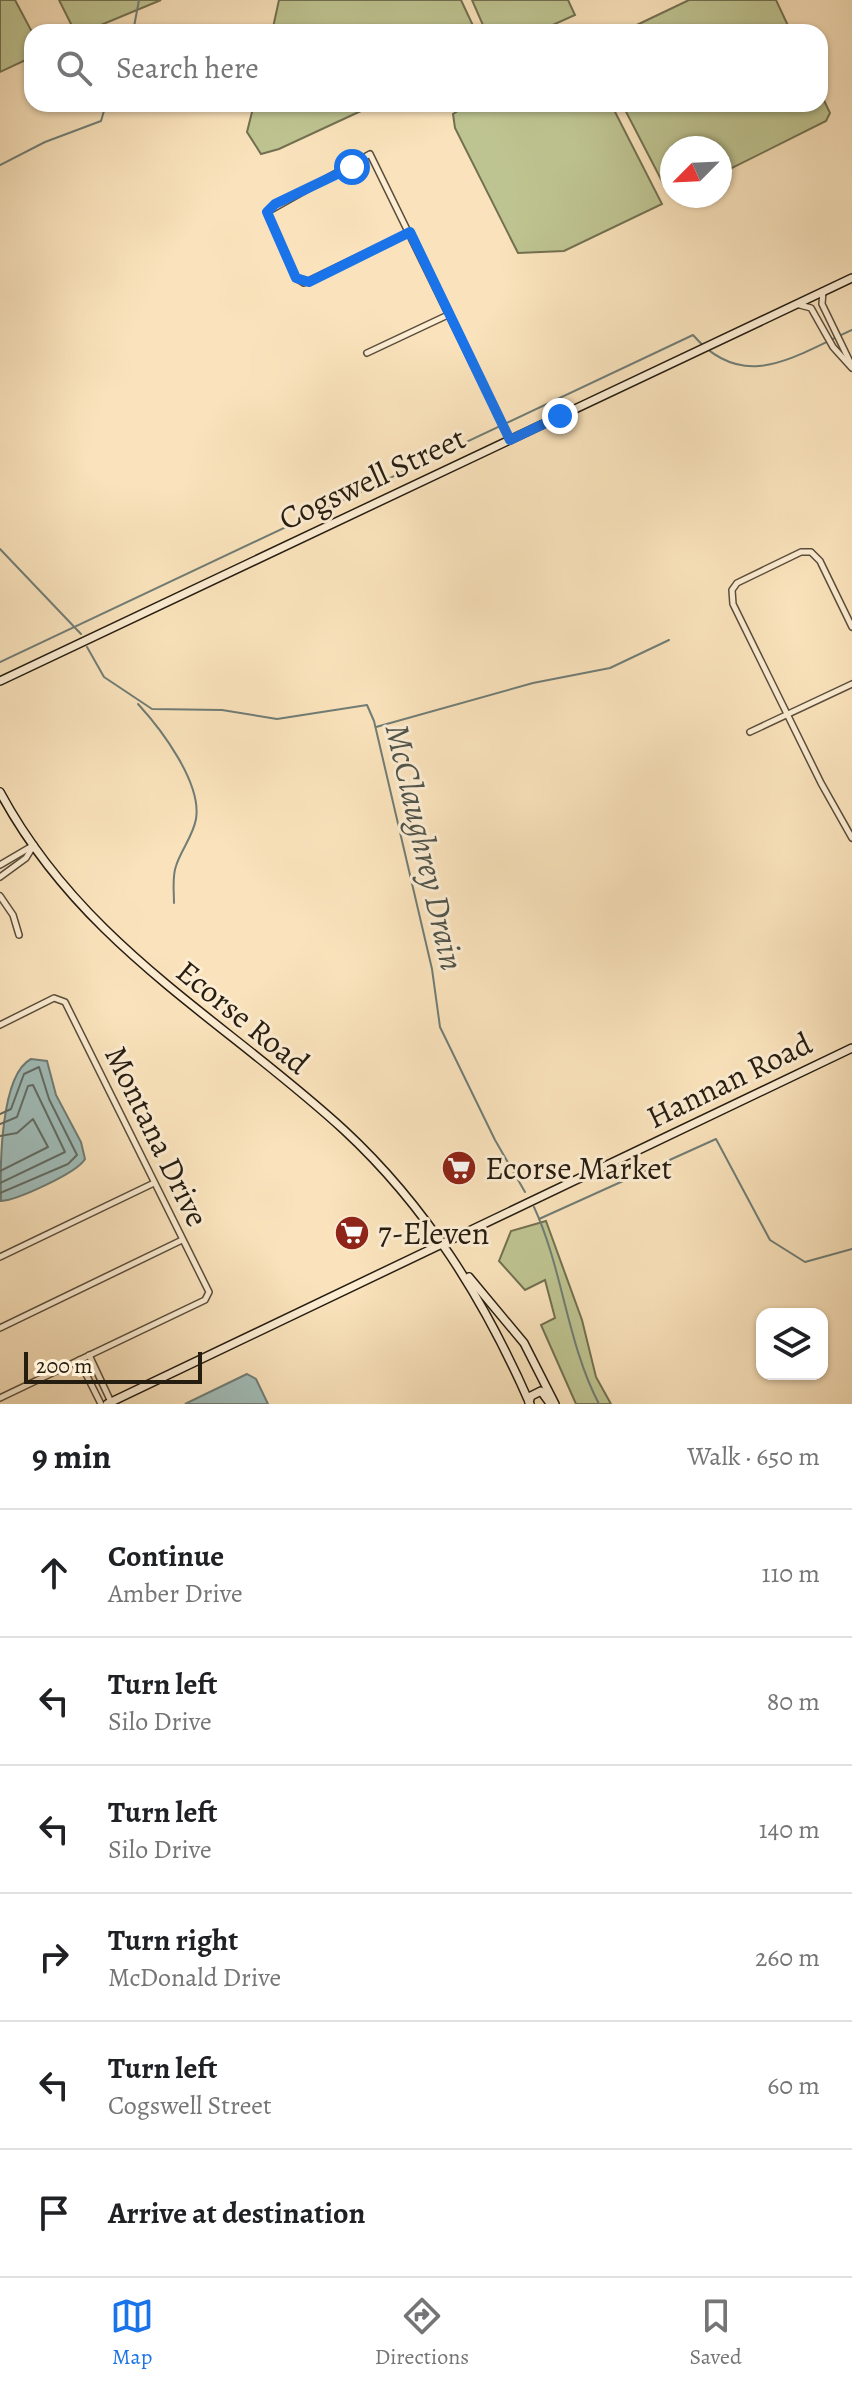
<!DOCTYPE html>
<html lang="en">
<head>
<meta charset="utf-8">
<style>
	body { margin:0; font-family:Alegreya,serif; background:#f2f2f2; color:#202124 }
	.controls { position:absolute; right:24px; bottom:24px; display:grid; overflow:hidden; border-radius:16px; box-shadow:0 2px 6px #0004 }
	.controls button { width:72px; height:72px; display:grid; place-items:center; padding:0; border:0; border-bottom:2px solid #e0e0e0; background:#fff; color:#202124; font:40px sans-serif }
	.compass { position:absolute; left:660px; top:136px; width:72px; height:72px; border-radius:50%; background:#fff; box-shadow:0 2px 6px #0004; rotate:246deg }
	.scale { position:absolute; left:24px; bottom:20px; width:178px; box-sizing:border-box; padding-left:8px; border:4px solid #261d11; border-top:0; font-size:22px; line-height:28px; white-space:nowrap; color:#261d11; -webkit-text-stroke:6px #fcedd3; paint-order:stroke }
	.stop { position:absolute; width:24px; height:24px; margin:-18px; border:6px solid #1a73e8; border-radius:50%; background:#fff }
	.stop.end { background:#1a73e8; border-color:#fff; box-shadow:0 2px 8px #0008 }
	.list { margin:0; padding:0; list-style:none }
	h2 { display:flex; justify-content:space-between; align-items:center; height:104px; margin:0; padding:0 32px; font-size:34px }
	h2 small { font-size:26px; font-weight:400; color:#757577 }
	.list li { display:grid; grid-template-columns:52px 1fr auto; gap:24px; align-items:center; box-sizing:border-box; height:128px; padding:0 32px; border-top:2px solid #e0e0e0 }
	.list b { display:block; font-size:30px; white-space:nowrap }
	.list p { margin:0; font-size:26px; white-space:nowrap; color:#757577 }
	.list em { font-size:26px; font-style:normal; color:#757577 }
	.icon { flex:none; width:44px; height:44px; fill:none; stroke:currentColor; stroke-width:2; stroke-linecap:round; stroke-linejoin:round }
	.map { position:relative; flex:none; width:852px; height:1404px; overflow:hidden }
	.search { position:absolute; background:#fff; box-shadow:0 2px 6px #0004; left:24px; right:24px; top:24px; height:88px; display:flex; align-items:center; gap:20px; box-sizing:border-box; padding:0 28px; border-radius:24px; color:#757577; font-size:30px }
	.sheet { height:872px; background:#fff }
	nav { display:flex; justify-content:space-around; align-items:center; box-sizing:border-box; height:112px; border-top:2px solid #e0e0e0; background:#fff; font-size:22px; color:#757577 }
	nav a { display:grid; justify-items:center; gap:4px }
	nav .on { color:#1a73e8 }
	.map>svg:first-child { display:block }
	.green { fill:#bec491; stroke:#727051; stroke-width:2 }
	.water { fill:#a1bdb9; stroke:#707d76; stroke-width:2 }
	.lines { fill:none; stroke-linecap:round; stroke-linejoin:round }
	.shore { stroke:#646d65; stroke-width:2 }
	.stream { stroke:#707d76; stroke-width:2 }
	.street-casing { stroke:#5b4e3c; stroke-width:8 }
	.secondary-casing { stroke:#261d11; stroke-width:10 }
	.street { stroke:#fcedd3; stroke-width:5 }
	.secondary { stroke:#fcedd3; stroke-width:7 }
	.route { stroke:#1a73e8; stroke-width:10 }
	.labels { text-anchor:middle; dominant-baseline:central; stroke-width:6; stroke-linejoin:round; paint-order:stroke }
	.street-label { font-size:32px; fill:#261d11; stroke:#fcedd3 }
	.poi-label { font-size:32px; fill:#261d11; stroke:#fcedd3; text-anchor:start }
	.water-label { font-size:34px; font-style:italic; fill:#51554c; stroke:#fcedd3 }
</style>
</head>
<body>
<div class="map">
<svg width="852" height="1404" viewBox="0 0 852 1404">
	<rect width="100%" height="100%" fill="#fae3bc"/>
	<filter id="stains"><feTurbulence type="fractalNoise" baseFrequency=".0025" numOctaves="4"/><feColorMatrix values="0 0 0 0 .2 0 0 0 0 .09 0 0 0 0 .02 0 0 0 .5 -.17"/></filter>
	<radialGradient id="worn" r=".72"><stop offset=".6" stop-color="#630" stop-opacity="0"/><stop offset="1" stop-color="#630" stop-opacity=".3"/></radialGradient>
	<g class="green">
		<path d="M 0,0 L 15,0 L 32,32 L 32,57 L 0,72 Z"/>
		<path d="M 59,0 L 161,0 L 84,32 L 75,32 Z"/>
		<path d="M 279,0 L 461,0 L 476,32 L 272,32 Z"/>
		<path d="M 472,0 L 568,0 L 575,15 L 537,32 L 486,32 Z"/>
		<path d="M 689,0 L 776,0 L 791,32 L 622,32 Z"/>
		<path d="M 820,92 L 830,113 L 826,121 L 720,174 L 720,148 L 672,148 L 672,191 L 665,187 L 622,104 L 820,104 Z"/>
		<path d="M 254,104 L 376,104 L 279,149 L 261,154 L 247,132 Z"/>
		<path d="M 469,104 L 611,104 L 662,204 L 564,251 L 518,253 L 455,128 L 453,114 Z"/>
		<path d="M 546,1221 L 582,1320 L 596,1377 L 611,1404 L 576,1404 L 541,1325 L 555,1318 L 545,1280 L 525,1290 L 499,1261 L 511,1231 Z"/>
	</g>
	<g class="water">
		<path d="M 31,1059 L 47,1061 L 56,1095 L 81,1142 L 85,1159 C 77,1173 17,1200 1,1201 C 0,1167 0,1075 31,1059 Z"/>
		<path d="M 247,1374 L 256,1379 L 268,1404 L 185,1404 Z"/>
	</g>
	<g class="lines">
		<g class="shore">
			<path d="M 0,1114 L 11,1109 L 24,1074 L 39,1067 L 49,1099 L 77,1155 L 68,1164 L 0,1193"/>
			<path d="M 0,1124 L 17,1117 L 28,1086 L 33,1085 L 65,1152 L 0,1183"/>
			<path d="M 0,1136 L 17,1133 L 33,1119 L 48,1147 L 0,1171"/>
		</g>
		<g class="stream">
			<path d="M 133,32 L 139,0"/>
			<path d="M 0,165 L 45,142 L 101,121 L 106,104"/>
			<path d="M 0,549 L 81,634"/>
			<path d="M 87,647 L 104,677 L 152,709 L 222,710 L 277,719 L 367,705 L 374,721 L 432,969 L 440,1027 L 495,1140 L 525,1192"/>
			<path d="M 0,662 L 693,335 C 744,394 794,356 852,330"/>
			<path d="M 138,704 C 161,729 202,783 196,819 C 193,836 181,850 176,866 C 172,877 174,891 174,903"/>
			<path d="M 376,727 L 533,683 L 610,668 L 669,640"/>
			<path d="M 534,1207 C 563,1270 567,1343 599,1404"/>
			<path d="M 539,1219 L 716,1139 L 770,1240 L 805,1262 L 852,1249"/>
		</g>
		<g class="street-casing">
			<g id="street">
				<path d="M 410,232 L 304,283 L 296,278 L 267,212 L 370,154 L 510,440"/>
				<path d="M 823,291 L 822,304 L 852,366"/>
				<path d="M 796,304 L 811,308 L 833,347 L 852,368"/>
				<path d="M 367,353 L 450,314"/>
				<path d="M 852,627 L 820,561 L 811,552 L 801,552 L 737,583 L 732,590 L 733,604 L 821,783 L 852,838"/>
				<path d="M 750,732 L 852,684"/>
				<path d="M 0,865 L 34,845"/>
				<path d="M 0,877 L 26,858 L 34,845"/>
				<path d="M 0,896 L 13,915 L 19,935"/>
				<path d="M 0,1025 L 54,998 L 65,1002 L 209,1292 L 205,1300 L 0,1398"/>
				<path d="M 0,1257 L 154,1183"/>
				<path d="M 0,1328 L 182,1240"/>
				<path d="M 89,1355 L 111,1402"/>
				<path d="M 79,1360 L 101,1404"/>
			</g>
		</g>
		<g class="secondary-casing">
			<g id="secondary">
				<path d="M 0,681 L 852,278"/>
				<path d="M 0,792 C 82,945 222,1018 344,1130 C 427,1207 485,1301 530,1404"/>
				<path d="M 469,1277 L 524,1343 L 555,1404"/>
				<path d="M 529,1402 L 531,1396 L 541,1391 L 549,1402"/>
				<path d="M 107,1404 L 852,1048"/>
			</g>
		</g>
		<use href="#street" class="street"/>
		<use href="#secondary" class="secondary"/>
	</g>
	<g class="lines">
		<path class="route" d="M 352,167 L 275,204 L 267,212 L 296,278 L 309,282 L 410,232 L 510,440 L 560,416"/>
	</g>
	<defs>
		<g id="supermarket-disc" transform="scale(1.8)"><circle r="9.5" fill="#8f2418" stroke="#fcedd3"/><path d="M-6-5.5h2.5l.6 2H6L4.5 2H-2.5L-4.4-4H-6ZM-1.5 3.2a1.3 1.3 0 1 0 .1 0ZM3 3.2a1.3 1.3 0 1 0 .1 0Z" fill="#fff"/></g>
	</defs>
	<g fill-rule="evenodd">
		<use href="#supermarket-disc" x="459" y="1168"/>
		<use href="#supermarket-disc" x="352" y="1233"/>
	</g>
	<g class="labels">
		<g class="street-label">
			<text transform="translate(372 478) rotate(-25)">Cogswell Street</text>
			<text transform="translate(243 1017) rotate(39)">Ecorse Road</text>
			<text transform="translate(729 1080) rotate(-26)">Hannan Road</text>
			<text transform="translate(157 1136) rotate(64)">Montana Drive</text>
		</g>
		<g class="poi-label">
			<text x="485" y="1168">Ecorse Market</text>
			<text x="378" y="1233">7-Eleven</text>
		</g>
		<g class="water-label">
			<text transform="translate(425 847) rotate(77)">McClaughrey Drain</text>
		</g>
	</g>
	<rect width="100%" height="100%" filter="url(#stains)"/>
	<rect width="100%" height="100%" fill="url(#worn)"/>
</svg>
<div class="controls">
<button><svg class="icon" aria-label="layers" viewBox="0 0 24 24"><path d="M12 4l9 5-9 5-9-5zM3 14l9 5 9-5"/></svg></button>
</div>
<svg class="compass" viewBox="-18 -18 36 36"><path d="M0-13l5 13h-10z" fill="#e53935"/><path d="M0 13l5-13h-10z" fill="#757577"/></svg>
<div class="scale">200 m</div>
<div class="stop" style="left:352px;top:167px"></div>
<div class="stop end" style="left:560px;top:416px"></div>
<div class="search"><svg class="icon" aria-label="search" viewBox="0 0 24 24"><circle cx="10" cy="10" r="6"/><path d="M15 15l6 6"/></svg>Search here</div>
</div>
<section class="sheet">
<h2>9 min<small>Walk · 650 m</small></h2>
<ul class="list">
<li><svg class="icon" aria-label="ahead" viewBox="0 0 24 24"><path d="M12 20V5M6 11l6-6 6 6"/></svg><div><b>Continue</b><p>Amber Drive</p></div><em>110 m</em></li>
<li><svg class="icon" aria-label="left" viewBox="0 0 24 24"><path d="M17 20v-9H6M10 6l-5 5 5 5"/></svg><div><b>Turn left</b><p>Silo Drive</p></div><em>80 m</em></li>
<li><svg class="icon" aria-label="left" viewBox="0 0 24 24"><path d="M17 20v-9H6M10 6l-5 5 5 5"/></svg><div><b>Turn left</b><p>Silo Drive</p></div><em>140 m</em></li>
<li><svg class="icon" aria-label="right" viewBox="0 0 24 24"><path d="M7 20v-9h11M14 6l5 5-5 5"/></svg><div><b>Turn right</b><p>McDonald Drive</p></div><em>260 m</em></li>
<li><svg class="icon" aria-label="left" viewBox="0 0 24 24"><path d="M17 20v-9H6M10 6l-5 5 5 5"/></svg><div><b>Turn left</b><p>Cogswell Street</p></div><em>60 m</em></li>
<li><svg class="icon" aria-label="arrive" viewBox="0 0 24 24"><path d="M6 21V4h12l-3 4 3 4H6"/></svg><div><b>Arrive at destination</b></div></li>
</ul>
</section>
<nav>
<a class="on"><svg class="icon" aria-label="map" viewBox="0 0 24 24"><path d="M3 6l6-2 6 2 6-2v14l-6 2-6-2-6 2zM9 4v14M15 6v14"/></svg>Map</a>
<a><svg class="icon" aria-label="directions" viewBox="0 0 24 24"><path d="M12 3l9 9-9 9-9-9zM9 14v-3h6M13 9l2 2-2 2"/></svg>Directions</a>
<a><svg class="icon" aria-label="saved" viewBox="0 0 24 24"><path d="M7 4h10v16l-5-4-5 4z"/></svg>Saved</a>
</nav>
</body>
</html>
